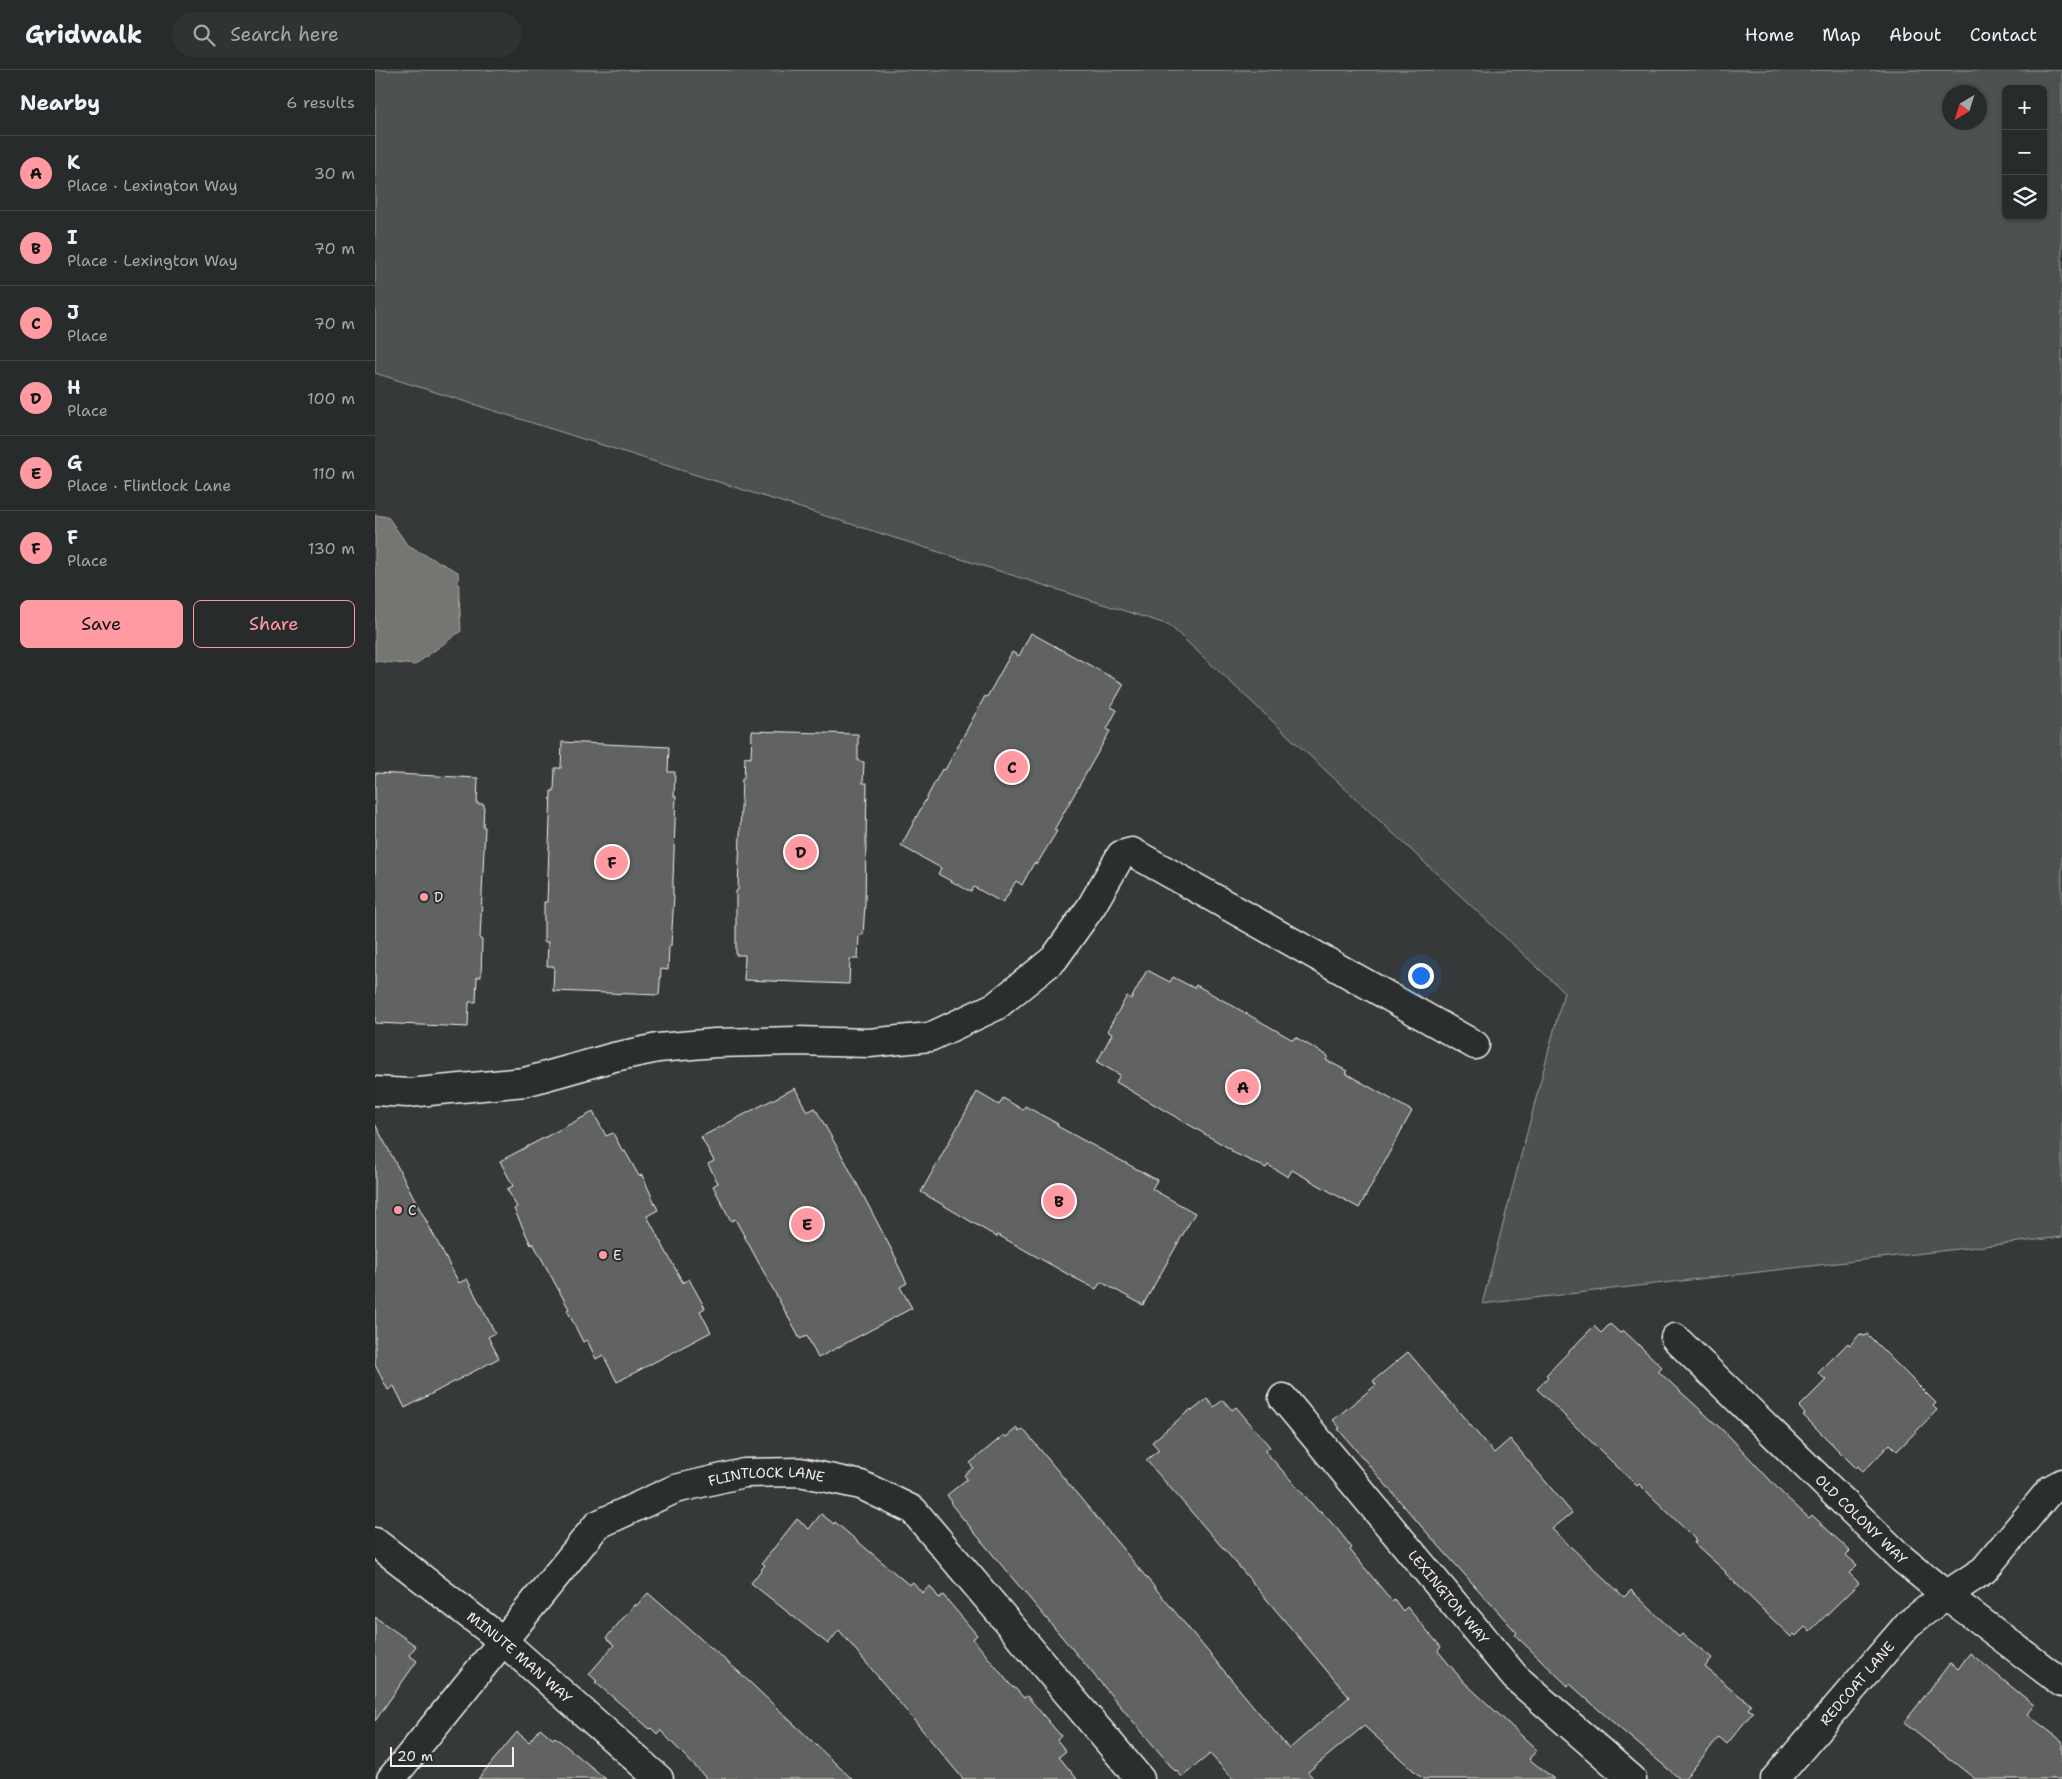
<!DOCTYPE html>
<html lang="en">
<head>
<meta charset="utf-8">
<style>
	body { margin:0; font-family:"Shantell Sans",sans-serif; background:#303333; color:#f1f3f6 }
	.controls { position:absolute; right:15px; top:15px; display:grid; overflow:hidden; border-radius:8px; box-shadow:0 1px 4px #0004 }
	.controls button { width:45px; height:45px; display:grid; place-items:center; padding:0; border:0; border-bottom:1px solid #444747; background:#282b2b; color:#f1f3f6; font:25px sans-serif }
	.compass { position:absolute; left:1567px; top:15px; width:45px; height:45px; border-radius:50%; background:#282b2b; box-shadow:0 1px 4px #0004; rotate:218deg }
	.scale { position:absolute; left:15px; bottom:12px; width:124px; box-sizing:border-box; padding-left:5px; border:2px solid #f4f1e8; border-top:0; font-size:14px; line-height:18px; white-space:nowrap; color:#f4f1e8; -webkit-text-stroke:4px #2a2d2e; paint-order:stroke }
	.you { position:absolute; left:1045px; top:905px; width:18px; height:18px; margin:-12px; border:4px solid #fff; border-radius:50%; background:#1a73e8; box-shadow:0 0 0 8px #1a73e833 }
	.badge { display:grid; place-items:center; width:32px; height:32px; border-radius:50%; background:#ff9aa2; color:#111; font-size:16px; font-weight:700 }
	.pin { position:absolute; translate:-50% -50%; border:2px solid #fff; box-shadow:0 1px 5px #0006 }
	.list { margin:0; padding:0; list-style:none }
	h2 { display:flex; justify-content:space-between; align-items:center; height:65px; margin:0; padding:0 20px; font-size:21px }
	h2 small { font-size:16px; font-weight:400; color:#a5a7a9 }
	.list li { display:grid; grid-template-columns:32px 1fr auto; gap:15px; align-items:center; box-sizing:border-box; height:75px; padding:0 20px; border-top:1px solid #444747 }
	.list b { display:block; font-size:19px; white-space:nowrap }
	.list p { margin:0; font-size:16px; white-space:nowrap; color:#a5a7a9 }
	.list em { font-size:16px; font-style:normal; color:#a5a7a9 }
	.actions { display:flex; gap:10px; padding:15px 20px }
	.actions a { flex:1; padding:11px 0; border:1px solid #ff9aa2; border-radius:8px; text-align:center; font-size:18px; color:#ff9aa2 }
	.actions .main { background:#ff9aa2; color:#111 }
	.icon { flex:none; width:28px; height:28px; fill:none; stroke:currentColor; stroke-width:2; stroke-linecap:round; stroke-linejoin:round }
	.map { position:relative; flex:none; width:1687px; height:1709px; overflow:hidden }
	header { display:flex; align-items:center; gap:30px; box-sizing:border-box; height:70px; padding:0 25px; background:#282b2b; border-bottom:1px solid #444747 }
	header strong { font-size:24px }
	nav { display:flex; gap:28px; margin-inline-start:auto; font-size:18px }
	.search { width:350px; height:45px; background:#303333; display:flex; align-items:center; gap:12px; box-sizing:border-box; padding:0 18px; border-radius:28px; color:#a5a7a9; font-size:19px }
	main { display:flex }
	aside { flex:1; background:#282b2b }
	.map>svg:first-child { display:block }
	.green { fill:#4e514f; stroke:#a1a19c; fill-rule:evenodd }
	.water { fill:#757572; stroke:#a8a7a1 }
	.building { fill:#616362; stroke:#f4f1e8 }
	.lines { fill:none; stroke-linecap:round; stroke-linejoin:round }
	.minor-casing { stroke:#f4f1e8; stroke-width:31 }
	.minor { stroke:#2a2d2e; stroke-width:28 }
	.poi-dot { fill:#ff9aa2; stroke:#2a2d2e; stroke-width:2 }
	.labels { text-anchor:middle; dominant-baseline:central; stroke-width:4; stroke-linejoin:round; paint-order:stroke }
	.poi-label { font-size:14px; fill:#f4f1e8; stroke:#2a2d2e; text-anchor:start }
	.street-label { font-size:14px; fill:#f4f1e8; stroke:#2a2d2e }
</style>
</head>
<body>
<header>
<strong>Gridwalk</strong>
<div class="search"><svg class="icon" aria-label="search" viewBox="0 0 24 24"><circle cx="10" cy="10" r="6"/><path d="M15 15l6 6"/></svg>Search here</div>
<nav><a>Home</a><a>Map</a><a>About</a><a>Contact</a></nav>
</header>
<main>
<aside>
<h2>Nearby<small>6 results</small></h2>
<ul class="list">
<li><span class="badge">A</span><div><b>K</b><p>Place · Lexington Way</p></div><em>30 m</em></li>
<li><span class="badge">B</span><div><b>I</b><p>Place · Lexington Way</p></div><em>70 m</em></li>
<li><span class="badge">C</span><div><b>J</b><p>Place</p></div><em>70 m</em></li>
<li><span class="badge">D</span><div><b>H</b><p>Place</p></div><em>100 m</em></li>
<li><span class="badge">E</span><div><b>G</b><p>Place · Flintlock Lane</p></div><em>110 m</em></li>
<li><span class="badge">F</span><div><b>F</b><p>Place</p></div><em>130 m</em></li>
</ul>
<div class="actions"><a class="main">Save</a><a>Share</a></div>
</aside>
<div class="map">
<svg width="1687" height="1709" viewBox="0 0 1687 1709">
	<rect width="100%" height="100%" fill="#363939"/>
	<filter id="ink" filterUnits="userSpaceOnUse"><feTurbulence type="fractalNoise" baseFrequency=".02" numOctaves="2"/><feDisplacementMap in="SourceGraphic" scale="10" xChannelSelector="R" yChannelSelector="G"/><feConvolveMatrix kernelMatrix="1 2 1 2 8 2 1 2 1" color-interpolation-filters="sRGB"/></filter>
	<g filter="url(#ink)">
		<path class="green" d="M 0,0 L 1687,0 L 1687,1167 L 1107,1234 L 1189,922 L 794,555 L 0,303 ZM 1631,19 L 1668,19 L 1668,146 L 1631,146 ZM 1574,22 L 1604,22 L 1604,52 L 1574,52 Z"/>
		<path class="water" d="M 0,445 L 13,447 L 33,476 L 83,502 L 86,561 L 40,595 L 0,591 Z"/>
		<g class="building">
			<path d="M 656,563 L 749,614 L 736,637 L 742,640 L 732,659 L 735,661 L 679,760 L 682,761 L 662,794 L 659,793 L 647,815 L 641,811 L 628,833 L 599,817 L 596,822 L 563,804 L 566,798 L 526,776 L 567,699 L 570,700 L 610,626 L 612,627 L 637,582 L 644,586 Z"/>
			<path d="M 377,661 L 483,664 L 483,691 L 489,692 L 488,713 L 492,713 L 490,834 L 488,865 L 484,865 L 483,889 L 475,889 L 474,914 L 369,910 L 370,885 L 361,885 L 361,821 L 363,820 L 367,709 L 369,709 L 370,687 L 376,688 Z"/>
			<path d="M 187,672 L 294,677 L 293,702 L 300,702 L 299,726 L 301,726 L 298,810 L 298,825 L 299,825 L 296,876 L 294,876 L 293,900 L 286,899 L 284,925 L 178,921 L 179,896 L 172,896 L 173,872 L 169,872 L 169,832 L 172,832 L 176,721 L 179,721 L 180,698 L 186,698 Z"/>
			<path d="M 0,703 L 103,708 L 102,734 L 109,734 L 108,757 L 110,757 L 105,869 L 107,870 L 106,907 L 102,907 L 101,932 L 94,932 L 93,957 L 0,953 Z"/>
			<path d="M 772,900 L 795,912 L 798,907 L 819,918 L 821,915 L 918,970 L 920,967 L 953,986 L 951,990 L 972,1001 L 970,1003 L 1037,1041 L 984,1138 L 917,1100 L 913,1107 L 893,1095 L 891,1098 L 857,1082 L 857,1080 L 741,1012 L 745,1005 L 722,992 L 737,964 L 732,961 L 752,926 L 756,929 Z"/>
			<path d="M 420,1018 L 432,1042 L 440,1038 L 470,1091 L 522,1190 L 521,1191 L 532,1213 L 525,1217 L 537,1238 L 443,1288 L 432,1266 L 425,1269 L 360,1149 L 356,1151 L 338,1116 L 343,1113 L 333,1094 L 339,1091 L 326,1067 Z"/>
			<path d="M 602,1022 L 624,1035 L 628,1028 L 648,1040 L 650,1036 L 683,1054 L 682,1056 L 782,1110 L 777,1119 L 820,1143 L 768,1235 L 726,1212 L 721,1219 L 696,1206 L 623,1165 L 622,1167 L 546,1122 Z"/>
			<path d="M 218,1042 L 231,1066 L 238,1063 L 248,1082 L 250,1081 L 264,1106 L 267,1105 L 283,1140 L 272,1146 L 308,1213 L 314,1209 L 330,1238 L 325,1241 L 336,1262 L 242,1312 L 228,1285 L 221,1289 L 212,1270 L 208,1272 L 192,1240 L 194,1239 L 158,1173 L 156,1175 L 139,1139 L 142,1137 L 132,1119 L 138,1116 L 125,1091 Z"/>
			<path d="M 0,1054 L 84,1213 L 92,1209 L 120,1263 L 113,1267 L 124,1288 L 30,1338 L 19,1316 L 13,1320 L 0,1295 Z"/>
			<path d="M 1235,1254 L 1245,1263 L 1248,1260 L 1287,1297 L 1283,1301 L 1355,1367 L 1408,1424 L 1434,1448 L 1437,1445 L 1475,1481 L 1471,1485 L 1482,1495 L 1474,1503 L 1484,1513 L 1435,1561 L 1430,1557 L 1421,1566 L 1419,1564 L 1416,1567 L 1350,1503 L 1351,1502 L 1319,1473 L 1321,1470 L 1264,1414 L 1262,1416 L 1162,1319 L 1173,1307 L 1171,1305 L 1219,1256 L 1226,1263 Z"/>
			<path d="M 1485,1264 L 1489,1266 L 1492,1264 L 1561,1333 L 1558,1336 L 1562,1340 L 1522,1381 L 1515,1374 L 1488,1402 L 1483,1396 L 1481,1398 L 1428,1345 L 1430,1344 L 1424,1337 L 1451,1310 L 1443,1303 L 1473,1273 L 1475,1275 Z"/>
			<path d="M 1033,1282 L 1119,1383 L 1135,1369 L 1197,1443 L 1177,1459 L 1249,1527 L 1256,1520 L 1304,1567 L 1307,1564 L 1337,1588 L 1330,1597 L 1376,1635 L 1373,1639 L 1378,1642 L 1352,1674 L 1344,1667 L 1310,1709 L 1305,1709 L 1242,1656 L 1195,1614 L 1193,1616 L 1140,1565 L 1142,1563 L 1046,1456 L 963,1359 L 965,1358 L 958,1350 L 1001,1315 L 998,1311 Z"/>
			<path d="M 832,1329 L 839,1337 L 848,1330 L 857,1340 L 861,1337 L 895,1377 L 890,1381 L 944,1442 L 946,1441 L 964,1461 L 977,1478 L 975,1480 L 1017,1531 L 1019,1529 L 1028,1541 L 1032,1537 L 1066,1577 L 1063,1581 L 1088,1611 L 1162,1680 L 1154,1689 L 1179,1709 L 1048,1709 L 989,1656 L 933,1702 L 939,1709 L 858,1709 L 835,1684 L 807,1707 L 801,1700 L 800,1701 L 623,1491 L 576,1434 L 577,1432 L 572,1425 L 592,1409 L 589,1405 L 598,1398 L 595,1393 L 629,1365 L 631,1367 L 642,1358 L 644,1362 L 648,1359 L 914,1679 L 974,1627 L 861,1493 L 771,1390 L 784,1380 L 777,1372 L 816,1339 L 817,1341 Z"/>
			<path d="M 446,1444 L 459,1454 L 460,1452 L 534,1515 L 538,1512 L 547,1523 L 555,1516 L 564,1528 L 568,1525 L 602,1565 L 598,1569 L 638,1618 L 639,1617 L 649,1628 L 652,1626 L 686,1666 L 682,1670 L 691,1681 L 684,1687 L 702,1709 L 588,1709 L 464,1560 L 453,1574 L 376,1513 L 390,1495 L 387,1493 L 422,1449 L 434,1459 Z"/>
			<path d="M 273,1523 L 364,1602 L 477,1709 L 332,1709 L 285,1660 L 282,1664 L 276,1658 L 275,1659 L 220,1612 L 222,1611 L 214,1604 L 239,1575 L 231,1568 L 260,1534 L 261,1536 Z"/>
			<path d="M 0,1547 L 41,1576 L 34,1585 L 42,1591 L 0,1651 Z"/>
			<path d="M 1595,1583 L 1659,1635 L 1652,1644 L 1687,1671 L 1687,1709 L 1600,1709 L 1529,1653 L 1575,1593 L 1583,1599 Z"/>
			<path d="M 165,1658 L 178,1669 L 180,1667 L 231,1709 L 103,1709 L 142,1662 L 154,1672 Z"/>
		</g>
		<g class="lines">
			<g class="minor-casing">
				<g id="minor">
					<path d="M 0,1021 L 33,1023 L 150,1012 L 239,987 L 283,978 L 340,973 L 421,971 L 494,973 L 555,967 L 621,936 L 679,889 L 716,837 L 746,785 L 757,782 L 1100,975"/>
					<path id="s1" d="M 1300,1268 L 1526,1488 L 1571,1525 L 1687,1613"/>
					<path id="s2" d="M 908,1328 L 1140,1607 L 1257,1709"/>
					<path id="s3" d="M 0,1472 L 128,1571 L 284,1709"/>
					<path id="s4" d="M 16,1709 L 222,1455 L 300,1419 L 369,1403 L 425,1402 L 486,1415 L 538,1440 L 765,1709"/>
					<path id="s5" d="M 1400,1709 L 1533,1554 L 1571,1525 L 1609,1500 L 1676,1419 L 1687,1413"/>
				</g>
			</g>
			<use href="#minor" class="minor"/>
		</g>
	</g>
	<g class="poi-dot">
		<circle cx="49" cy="827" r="5"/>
		<circle cx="23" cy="1140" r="5"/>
		<circle cx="228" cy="1185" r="5"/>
	</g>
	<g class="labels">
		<g class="poi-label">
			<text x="59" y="827">D</text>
			<text x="33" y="1140">C</text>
			<text x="238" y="1185">E</text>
		</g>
		<g class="street-label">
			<text stroke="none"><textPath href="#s4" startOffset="506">FLINTLOCK LANE</textPath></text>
			<text stroke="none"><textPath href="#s1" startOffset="260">OLD COLONY WAY</textPath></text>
			<text stroke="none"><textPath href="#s2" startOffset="259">LEXINGTON WAY</textPath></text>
			<text stroke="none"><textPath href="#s3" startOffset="185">MINUTE MAN WAY</textPath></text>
			<text stroke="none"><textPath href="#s5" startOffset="126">REDCOAT LANE</textPath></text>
		</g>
	</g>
</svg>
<div class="controls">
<button>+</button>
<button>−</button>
<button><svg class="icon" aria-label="layers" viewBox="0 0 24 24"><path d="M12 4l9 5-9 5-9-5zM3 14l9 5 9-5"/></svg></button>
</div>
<svg class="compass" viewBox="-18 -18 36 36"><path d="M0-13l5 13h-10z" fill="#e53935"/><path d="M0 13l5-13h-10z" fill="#a5a7a9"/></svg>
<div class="scale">20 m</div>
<div class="you"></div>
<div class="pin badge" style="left:868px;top:1017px">A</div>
<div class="pin badge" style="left:684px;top:1131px">B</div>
<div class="pin badge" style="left:637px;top:697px">C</div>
<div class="pin badge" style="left:426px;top:782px">D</div>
<div class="pin badge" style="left:432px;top:1154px">E</div>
<div class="pin badge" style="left:237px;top:792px">F</div>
</div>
</main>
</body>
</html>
